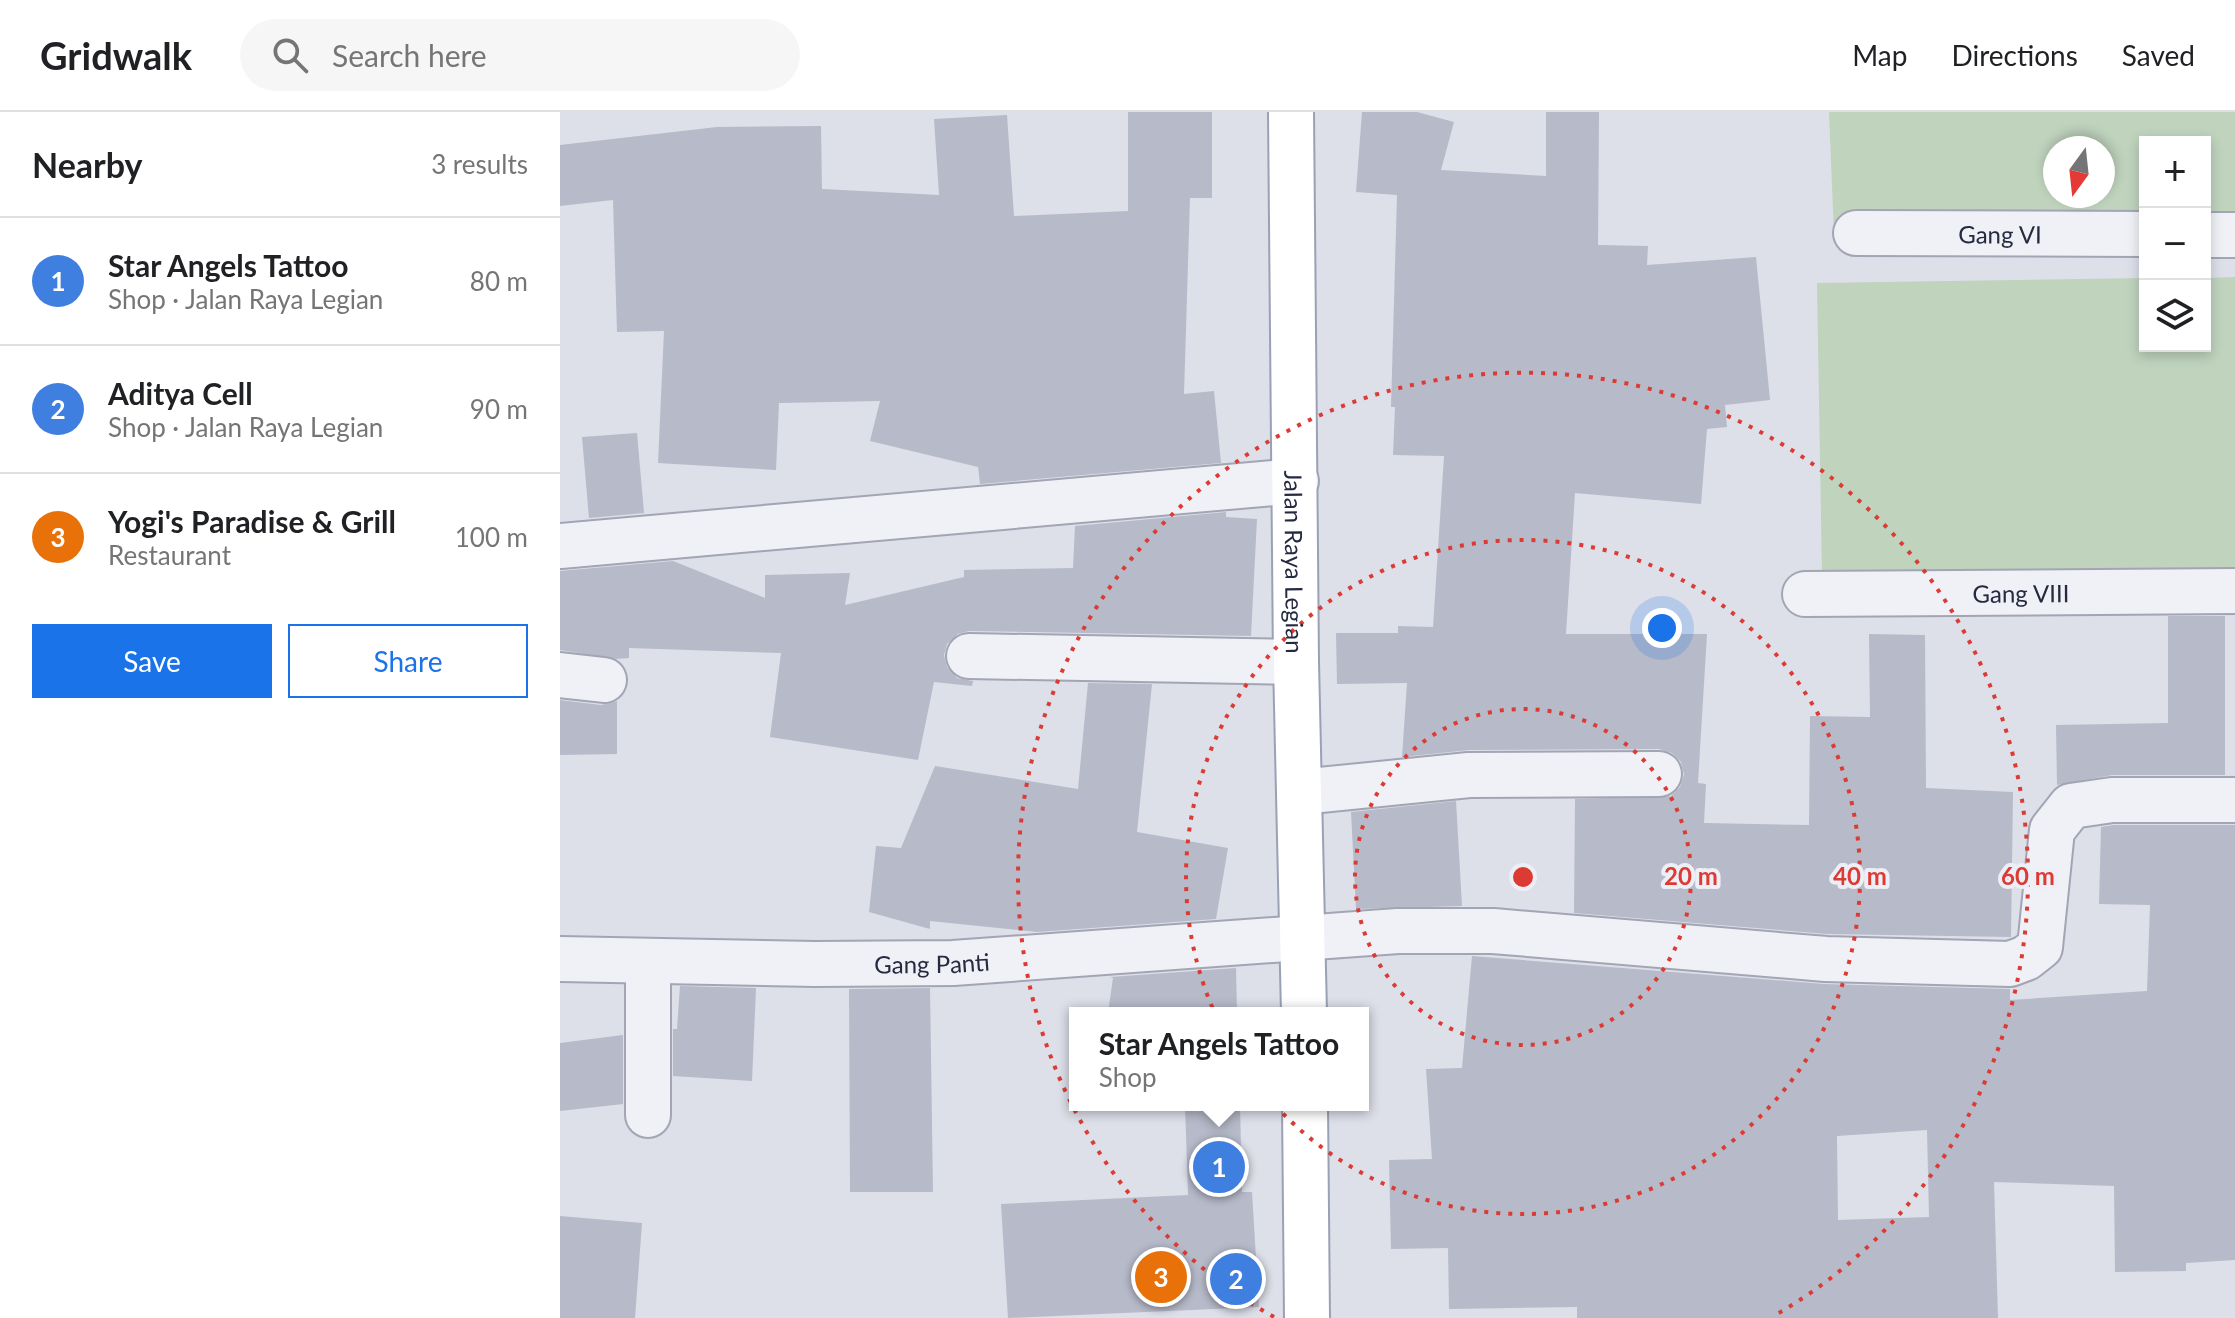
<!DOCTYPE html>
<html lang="en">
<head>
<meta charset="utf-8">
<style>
	body { margin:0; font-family:Lato,sans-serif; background:#f6f6f6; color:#202124 }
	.controls { position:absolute; right:24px; top:24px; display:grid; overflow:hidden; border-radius:0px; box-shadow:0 4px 12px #0003 }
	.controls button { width:72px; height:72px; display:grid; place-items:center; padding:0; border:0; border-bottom:2px solid #e0e0e0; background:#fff; color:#202124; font:40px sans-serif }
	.compass { position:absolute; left:1483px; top:24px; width:72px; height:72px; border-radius:50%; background:#fff; box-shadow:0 4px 12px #0003; rotate:195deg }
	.you { position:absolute; left:1102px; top:516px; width:28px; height:28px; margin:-20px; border:6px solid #fff; border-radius:50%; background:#1a73e8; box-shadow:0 0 0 12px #1a73e833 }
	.badge { display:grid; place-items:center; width:52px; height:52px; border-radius:50%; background:#1a73e8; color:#fff; font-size:26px; font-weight:700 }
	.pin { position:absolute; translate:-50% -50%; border:4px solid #fff; box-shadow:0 2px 8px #0006 }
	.popup { position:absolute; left:509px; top:895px; width:300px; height:104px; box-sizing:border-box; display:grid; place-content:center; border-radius:0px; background:#fff; filter:drop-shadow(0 2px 6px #0005); font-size:26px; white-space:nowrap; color:#757577 }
	.popup b { font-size:30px; color:#202124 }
	.popup::after { content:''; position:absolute; left:50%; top:100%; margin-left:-16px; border:16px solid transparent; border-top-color:#fff }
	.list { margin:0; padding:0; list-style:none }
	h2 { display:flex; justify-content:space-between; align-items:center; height:104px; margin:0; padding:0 32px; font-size:34px }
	h2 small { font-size:26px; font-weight:400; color:#757577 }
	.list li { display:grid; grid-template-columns:52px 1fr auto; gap:24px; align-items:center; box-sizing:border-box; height:128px; padding:0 32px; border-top:2px solid #e0e0e0 }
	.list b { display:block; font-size:30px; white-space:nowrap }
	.list p { margin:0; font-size:26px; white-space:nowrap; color:#757577 }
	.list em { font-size:26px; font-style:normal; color:#757577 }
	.actions { display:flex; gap:16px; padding:24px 32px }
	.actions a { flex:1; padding:18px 0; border:2px solid #1a73e8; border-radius:0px; text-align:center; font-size:28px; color:#1a73e8 }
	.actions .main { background:#1a73e8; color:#fff }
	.icon { flex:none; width:44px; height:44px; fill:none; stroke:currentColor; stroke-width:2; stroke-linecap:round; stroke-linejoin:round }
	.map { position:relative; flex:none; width:1675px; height:1206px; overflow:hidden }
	header { display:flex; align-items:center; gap:48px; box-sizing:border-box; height:112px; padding:0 40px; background:#fff; border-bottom:2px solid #e0e0e0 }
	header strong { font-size:38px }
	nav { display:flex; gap:44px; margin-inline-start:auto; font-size:28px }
	.search { width:560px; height:72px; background:#f6f6f6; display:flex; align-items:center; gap:20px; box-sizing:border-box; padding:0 28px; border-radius:44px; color:#757577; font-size:30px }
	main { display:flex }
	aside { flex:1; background:#fff }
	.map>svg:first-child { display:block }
	.green { fill:#bfd3bd; fill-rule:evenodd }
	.building { fill:#b7bac9; fill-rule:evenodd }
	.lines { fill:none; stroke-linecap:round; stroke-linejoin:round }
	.minor-casing { stroke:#a2a5b3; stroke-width:48 }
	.major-casing { stroke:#9ba1b5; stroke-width:48 }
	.minor { stroke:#f0f1f6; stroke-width:44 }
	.major { stroke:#fff; stroke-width:44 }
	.ring { fill:none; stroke:#dc3b34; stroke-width:4; stroke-dasharray:4 8 }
	.labels { text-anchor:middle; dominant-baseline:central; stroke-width:8; stroke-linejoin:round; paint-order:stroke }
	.street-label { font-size:24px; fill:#252a41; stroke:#edeff6 }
	.centre { fill:#dc3b34; stroke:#edeff6; stroke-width:4 }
	.ring-label { font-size:24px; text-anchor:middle; font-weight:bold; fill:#dc3b34; stroke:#edeff6; stroke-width:8; stroke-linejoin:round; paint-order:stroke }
</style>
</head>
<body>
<header>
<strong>Gridwalk</strong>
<div class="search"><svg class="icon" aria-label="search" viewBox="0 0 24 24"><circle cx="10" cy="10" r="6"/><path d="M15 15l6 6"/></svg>Search here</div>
<nav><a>Map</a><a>Directions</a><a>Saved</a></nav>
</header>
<main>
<aside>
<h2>Nearby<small>3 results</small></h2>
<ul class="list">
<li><span class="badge" style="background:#3f7fe0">1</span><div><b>Star Angels Tattoo</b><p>Shop · Jalan Raya Legian</p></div><em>80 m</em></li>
<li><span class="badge" style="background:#3f7fe0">2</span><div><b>Aditya Cell</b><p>Shop · Jalan Raya Legian</p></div><em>90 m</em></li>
<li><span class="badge" style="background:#e8710a">3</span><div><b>Yogi's Paradise &amp; Grill</b><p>Restaurant</p></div><em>100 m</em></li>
</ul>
<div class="actions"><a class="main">Save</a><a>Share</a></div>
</aside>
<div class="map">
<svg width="1675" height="1206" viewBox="0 0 1675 1206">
	<rect width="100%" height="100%" fill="#dddfe9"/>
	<g class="green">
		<path d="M 1269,0 L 1675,0 L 1675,107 L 1645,108 L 1645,30 L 1585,30 L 1585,111 L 1274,122 ZM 1495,36 L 1543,36 L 1543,84 L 1495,84 Z"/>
		<path d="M 1675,165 L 1675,458 L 1262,463 L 1257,171 L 1585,166 L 1585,234 L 1645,234 L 1645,166 Z"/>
	</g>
	<g class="building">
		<path d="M 568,0 L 652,0 L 652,86 L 630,86 L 624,282 L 654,279 L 661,351 L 420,372 L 418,355 L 310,329 L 320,289 L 219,291 L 216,358 L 98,351 L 104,219 L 57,220 L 53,88 L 0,94 L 0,33 L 157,15 L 261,14 L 262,77 L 379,83 L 374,7 L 447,3 L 454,104 L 568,99 Z"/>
		<path d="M 802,0 L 857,0 L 894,10 L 881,58 L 986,64 L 986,0 L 1039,0 L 1038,133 L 1088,134 L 1087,153 L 1196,145 L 1210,288 L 1165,293 L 1167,315 L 1147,317 L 1141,392 L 1015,381 L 1006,522 L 1147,522 L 1138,671 L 1146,672 L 1144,711 L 1249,713 L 1250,604 L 1310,605 L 1309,522 L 1365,523 L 1366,676 L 1453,680 L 1451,825 L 1267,822 L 1014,801 L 1015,687 L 1111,684 L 1120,675 L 1124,663 L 1121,650 L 1112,641 L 1099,637 L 909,638 L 842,645 L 847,571 L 777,572 L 776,521 L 838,521 L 838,514 L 873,515 L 884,344 L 833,343 L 835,295 L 831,295 L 837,83 L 796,80 Z"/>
		<path d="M 77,321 L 84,401 L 29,406 L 22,325 Z"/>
		<path d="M 666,400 L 666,405 L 697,407 L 691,524 L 409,519 L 398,522 L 387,532 L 384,543 L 387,555 L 397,566 L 413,569 L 412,574 L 374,570 L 358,648 L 210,625 L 221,541 L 69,536 L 69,546 L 56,547 L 0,538 L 0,459 L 113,449 L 205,486 L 205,463 L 290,461 L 285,493 L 404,465 L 404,458 L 513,456 L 515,414 Z"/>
		<path d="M 1608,504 L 1665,504 L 1665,663 L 1552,663 L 1497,673 L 1496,613 L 1608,611 Z"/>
		<path d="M 528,571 L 592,572 L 577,720 L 668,736 L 656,807 L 477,820 L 370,809 L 370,817 L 309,800 L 316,734 L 341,736 L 375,654 L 518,677 Z"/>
		<path d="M 0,588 L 41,593 L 57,589 L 57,642 L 0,643 Z"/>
		<path d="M 896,689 L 902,794 L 796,797 L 791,700 Z"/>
		<path d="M 1554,713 L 1675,713 L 1675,1148 L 1626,1151 L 1626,1159 L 1555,1160 L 1554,1074 L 1434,1070 L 1438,1206 L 1017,1206 L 1017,1195 L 889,1197 L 888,1136 L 831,1137 L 829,1048 L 872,1047 L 866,957 L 902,956 L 912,844 L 1264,872 L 1450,877 L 1450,888 L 1587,879 L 1590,793 L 1539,792 L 1541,715 ZM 1367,1018 L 1369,1105 L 1278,1108 L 1277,1024 Z"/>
		<path d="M 676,856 L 677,901 L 548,901 L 553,866 L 550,865 Z"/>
		<path d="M 120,874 L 196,876 L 192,969 L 113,964 L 113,917 L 117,917 Z"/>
		<path d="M 370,876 L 373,1080 L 290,1080 L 289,877 Z"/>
		<path d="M 63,923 L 63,992 L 0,999 L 0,931 Z"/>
		<path d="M 625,993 L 680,993 L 682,1080 L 692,1080 L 699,1195 L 448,1206 L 441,1092 L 628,1083 Z"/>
		<path d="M 0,1104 L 82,1111 L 75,1206 L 0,1206 Z"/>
	</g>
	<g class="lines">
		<g class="minor-casing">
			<g id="minor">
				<path id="s1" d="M 1296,121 L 1585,122"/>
				<path d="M 1645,123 L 1675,123"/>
				<path d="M 0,434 L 736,369"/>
				<path id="s2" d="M 1245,482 L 1675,479"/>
				<path d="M 409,544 L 736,550"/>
				<path d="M 0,563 L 44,568"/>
				<path d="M 740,680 L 909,663 L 1099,662"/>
				<path id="s3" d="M 0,847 L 255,852 L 393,851 L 838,819 L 933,819 L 1266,847 L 1450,852 L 1466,846 L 1480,835 L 1492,718 L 1511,694 L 1552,688 L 1675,688"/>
				<path d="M 88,850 L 88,1003"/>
			</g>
		</g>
		<g class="major-casing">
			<g id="major">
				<path id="s4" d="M 731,0 L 736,550 L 744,901"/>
				<path d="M 745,993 L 747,1206"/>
			</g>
		</g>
		<use href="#minor" class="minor"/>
		<use href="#major" class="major"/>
	</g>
	<g class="ring">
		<circle cx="963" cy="765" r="168"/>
		<circle cx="963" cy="765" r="337"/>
		<path d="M714 1205A505 505 0 1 1 1212 1205"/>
	</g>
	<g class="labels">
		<g class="street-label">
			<text stroke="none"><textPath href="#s1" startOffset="144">Gang VI</textPath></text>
			<text stroke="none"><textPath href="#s4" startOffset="450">Jalan Raya Legian</textPath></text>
			<text stroke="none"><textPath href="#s2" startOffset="216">Gang VIII</textPath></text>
			<text stroke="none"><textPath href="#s3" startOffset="372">Gang Panti</textPath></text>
		</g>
	</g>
	<circle cx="963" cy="765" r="12" class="centre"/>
	<g class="ring-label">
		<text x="1131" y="773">20 m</text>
		<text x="1300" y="773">40 m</text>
		<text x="1468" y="773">60 m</text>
	</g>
</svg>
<div class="controls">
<button>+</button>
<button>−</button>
<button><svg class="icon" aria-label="layers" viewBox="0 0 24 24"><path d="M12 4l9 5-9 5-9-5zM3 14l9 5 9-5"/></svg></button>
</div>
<svg class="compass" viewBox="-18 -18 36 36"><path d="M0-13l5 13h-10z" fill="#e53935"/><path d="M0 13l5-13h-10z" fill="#757577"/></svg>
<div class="you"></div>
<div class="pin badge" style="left:659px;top:1055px;background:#3f7fe0">1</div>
<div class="popup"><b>Star Angels Tattoo</b>Shop</div>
<div class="pin badge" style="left:676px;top:1167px;background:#3f7fe0">2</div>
<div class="pin badge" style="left:601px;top:1165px;background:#e8710a">3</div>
</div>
</main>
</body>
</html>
